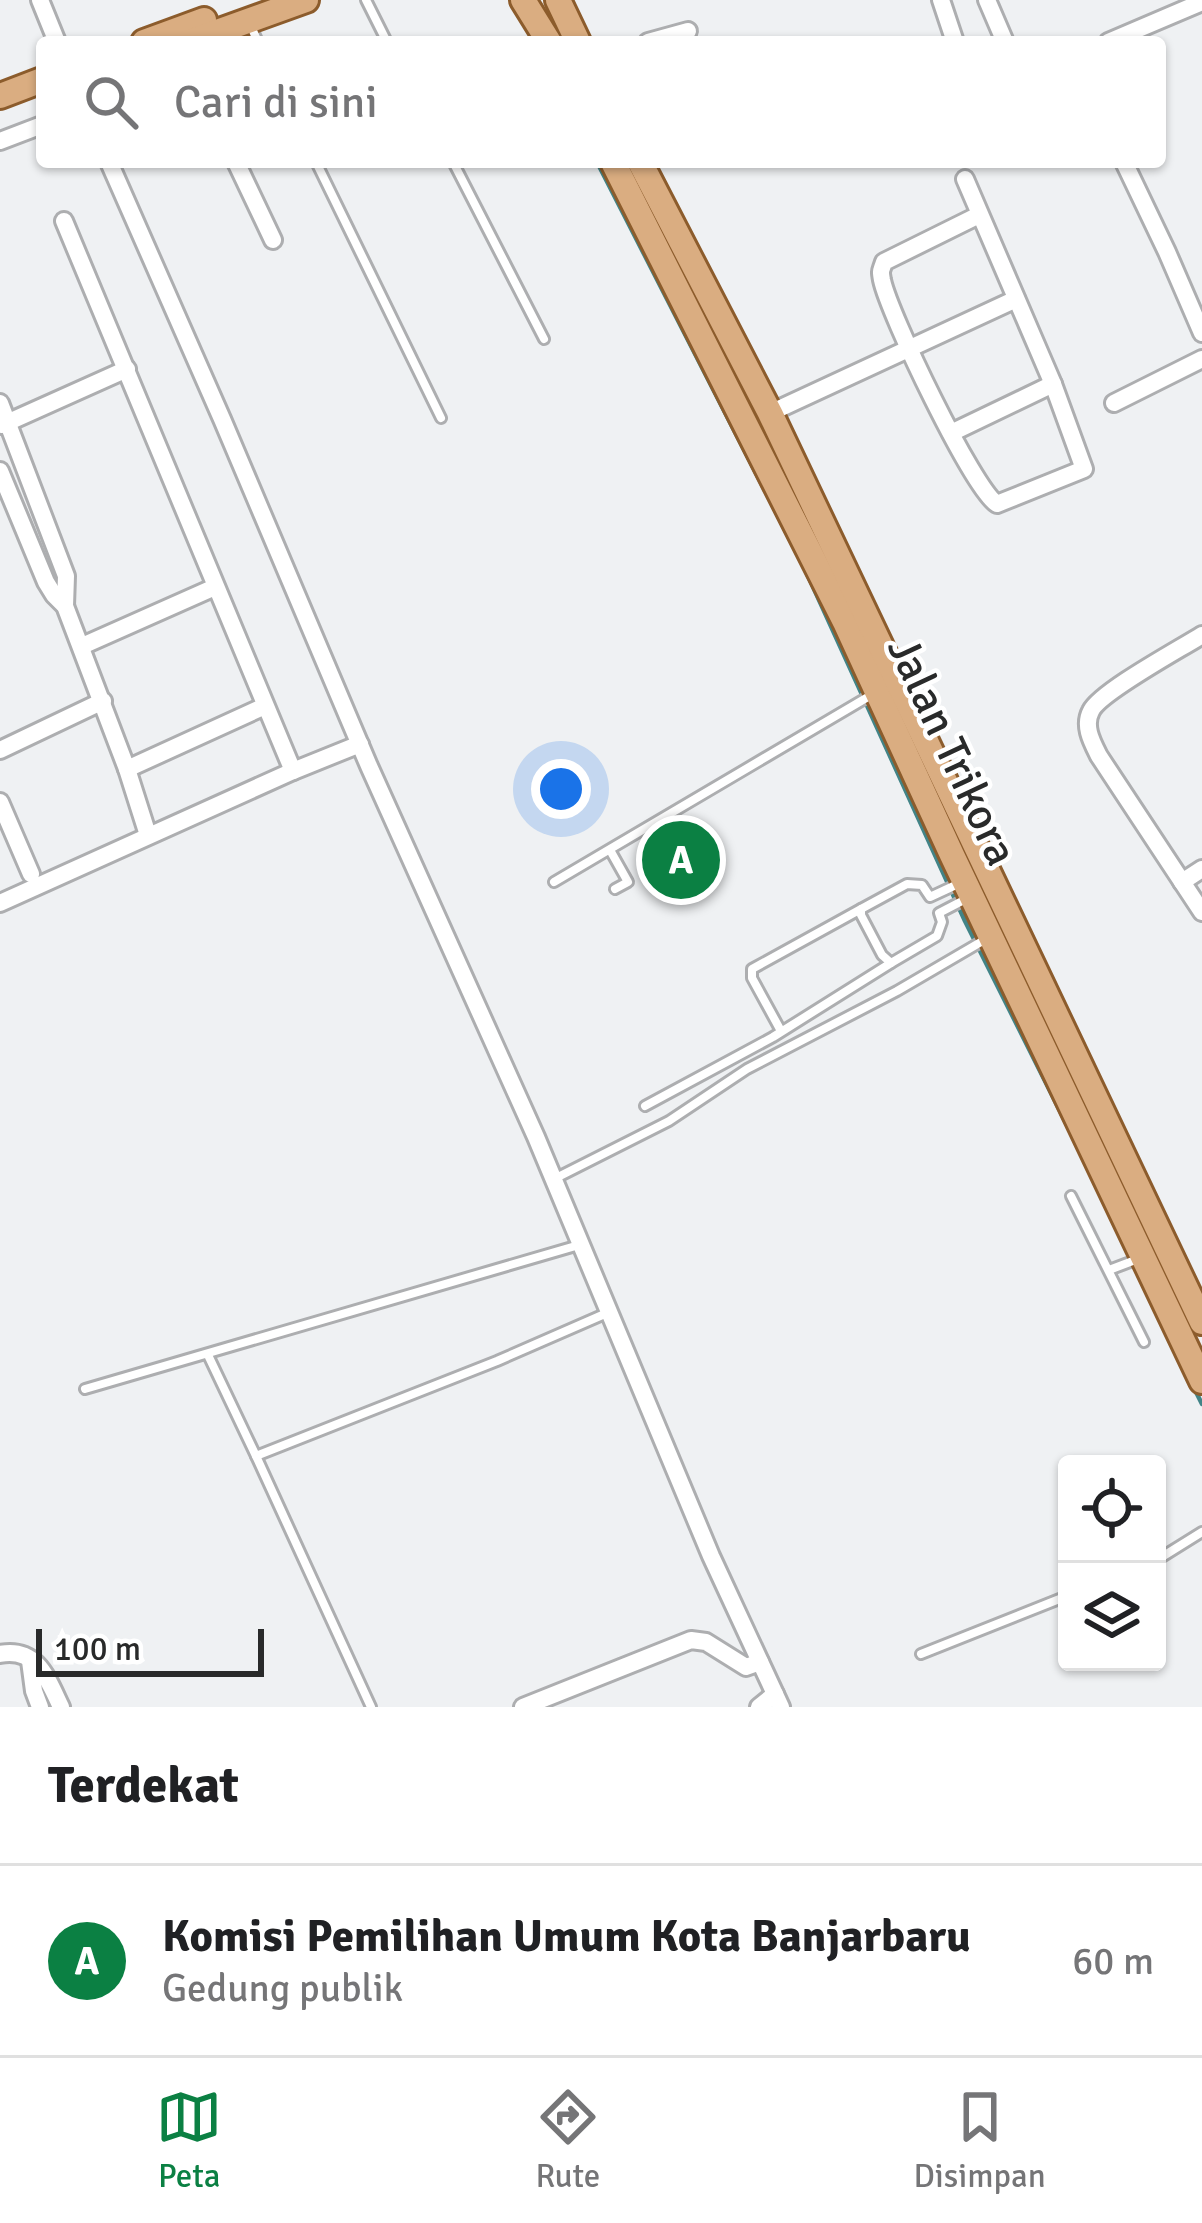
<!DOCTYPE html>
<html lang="id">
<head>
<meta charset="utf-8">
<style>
	body { margin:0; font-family:Signika,sans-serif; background:#f6f6f6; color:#202124 }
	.controls { position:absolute; right:36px; bottom:36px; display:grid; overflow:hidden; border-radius:12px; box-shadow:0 3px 9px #0004 }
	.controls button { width:108px; height:108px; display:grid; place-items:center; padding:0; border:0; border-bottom:3px solid #e0e0e0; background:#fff; color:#202124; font:60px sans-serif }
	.scale { position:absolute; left:36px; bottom:30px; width:228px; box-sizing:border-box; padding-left:12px; border:6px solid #292a2a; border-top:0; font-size:33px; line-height:42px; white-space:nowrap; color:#292a2a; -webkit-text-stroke:9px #fff; paint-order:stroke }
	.you { position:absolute; left:561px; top:789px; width:42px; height:42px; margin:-30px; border:9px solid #fff; border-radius:50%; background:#1a73e8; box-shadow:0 0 0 18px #1a73e833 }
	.badge { display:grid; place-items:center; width:78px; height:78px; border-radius:50%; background:#0b8043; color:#fff; font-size:39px; font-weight:700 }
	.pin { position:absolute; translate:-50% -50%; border:6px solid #fff; box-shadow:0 3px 12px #0006 }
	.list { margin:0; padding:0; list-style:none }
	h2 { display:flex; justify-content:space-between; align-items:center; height:156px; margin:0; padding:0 48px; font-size:51px }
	h2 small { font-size:39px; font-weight:400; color:#757577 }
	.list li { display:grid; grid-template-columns:78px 1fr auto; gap:36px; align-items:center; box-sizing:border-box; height:192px; padding:0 48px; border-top:3px solid #e0e0e0 }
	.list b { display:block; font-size:45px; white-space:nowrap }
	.list p { margin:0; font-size:39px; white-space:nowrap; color:#757577 }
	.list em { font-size:39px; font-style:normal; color:#757577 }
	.icon { flex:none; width:66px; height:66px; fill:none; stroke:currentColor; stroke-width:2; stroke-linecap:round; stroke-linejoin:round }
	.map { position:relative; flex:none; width:1202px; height:1707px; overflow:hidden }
	.search { position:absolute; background:#fff; box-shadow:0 3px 9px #0004; left:36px; right:36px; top:36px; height:132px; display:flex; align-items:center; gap:30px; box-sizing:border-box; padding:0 42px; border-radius:12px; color:#757577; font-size:45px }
	.sheet { height:348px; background:#fff }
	nav { display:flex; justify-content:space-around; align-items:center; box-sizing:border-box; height:168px; border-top:3px solid #e0e0e0; background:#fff; font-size:33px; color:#757577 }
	nav a { display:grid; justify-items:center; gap:6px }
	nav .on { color:#0b8043 }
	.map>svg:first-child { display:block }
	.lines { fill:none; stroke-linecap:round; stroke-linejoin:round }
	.stream { stroke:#428487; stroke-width:4.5 }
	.lane-casing { stroke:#adaeb0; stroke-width:14 }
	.street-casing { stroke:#adaeb0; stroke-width:22 }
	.primary-casing { stroke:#8c5c2c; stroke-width:30 }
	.lane { stroke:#fff; stroke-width:8 }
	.street { stroke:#fff; stroke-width:16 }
	.primary { stroke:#daad81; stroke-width:24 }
	.labels { text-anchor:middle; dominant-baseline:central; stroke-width:9; stroke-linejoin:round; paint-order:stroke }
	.street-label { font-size:45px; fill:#292a2a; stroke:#fff }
</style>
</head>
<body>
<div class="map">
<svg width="1202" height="1707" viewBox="0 0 1202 1707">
	<rect width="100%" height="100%" fill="#eff1f3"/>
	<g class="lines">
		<g class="stream">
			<path d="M 597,162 L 804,567 L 965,921 L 1066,1123"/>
			<path d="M 1194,1388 L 1202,1404"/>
		</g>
		<g class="lane-casing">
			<g id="lane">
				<path d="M 366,0 L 387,42"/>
				<path d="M 249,22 L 258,42"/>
				<path d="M 316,162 L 441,418"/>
				<path d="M 453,162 L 544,339"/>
				<path d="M 610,850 L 628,882 L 615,889"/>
				<path d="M 554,882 L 873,694"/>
				<path d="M 958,884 L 930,897 L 922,885 L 907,884 L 861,909 L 861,915 L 882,955 L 891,963 L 937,936 L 942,922 L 939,913 L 966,899"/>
				<path d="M 781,1031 L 752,978 L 752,969 L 861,909"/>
				<path d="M 645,1106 L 773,1037 L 891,963"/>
				<path d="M 554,1179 L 669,1121 L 747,1069 L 897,991 L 986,939"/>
				<path d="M 1071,1196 L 1144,1342"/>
				<path d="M 1109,1270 L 1138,1259"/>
				<path d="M 208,1355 L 256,1456 L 497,1361 L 607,1313"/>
				<path d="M 85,1389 L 579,1245"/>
				<path d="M 256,1456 L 371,1707"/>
				<path d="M 1157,1560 L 1202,1532"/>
				<path d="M 921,1654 L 1067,1596"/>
			</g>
		</g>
		<g class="street-casing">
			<g id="street">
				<path d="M 40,0 L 57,42"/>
				<path d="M 941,0 L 955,42"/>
				<path d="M 987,0 L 1005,42"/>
				<path d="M 648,42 L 688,31"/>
				<path d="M 1108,42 L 1202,2"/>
				<path d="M 0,141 L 42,125"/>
				<path d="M 109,162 L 222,419 L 369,766 L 536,1137 L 711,1556 L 781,1707"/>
				<path d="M 236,162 L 273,240"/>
				<path d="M 1124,162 L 1167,252 L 1202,333"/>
				<path d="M 965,179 L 1053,384 L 1084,469 L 997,504 C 973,489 889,314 882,280 C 880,269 881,272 884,262 L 979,215"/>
				<path d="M 64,221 L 293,771"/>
				<path d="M 0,403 L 66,576 L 65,606"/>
				<path d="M 1114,403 L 1202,359"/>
				<path d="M 770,413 L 1016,299"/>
				<path d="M 2,425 L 127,369"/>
				<path d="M 951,433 L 1053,384"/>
				<path d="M 0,471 L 46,582 L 54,595 L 65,606 L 127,769 L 265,706"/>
				<path d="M 1202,635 C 1180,649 1100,692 1091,711 C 1083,726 1092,742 1099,756 L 1202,912"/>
				<path d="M 82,646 L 215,587"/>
				<path d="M 0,750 L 103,701"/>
				<path d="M 127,769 L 148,835"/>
				<path d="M 0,802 L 31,874"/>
				<path d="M 1182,882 L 1202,869"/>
				<path d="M 0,903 L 293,771 L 360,744"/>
				<path d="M 0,1654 C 37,1647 47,1678 61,1707"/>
				<path d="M 30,1661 L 34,1691 L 40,1707"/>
				<path d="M 523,1707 L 691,1640 L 706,1642 L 746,1667 L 760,1662"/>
				<path d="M 759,1707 L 775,1694"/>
			</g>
		</g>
		<g class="primary-casing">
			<g id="primary">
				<path d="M 523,0 L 549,42"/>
				<path d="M 558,0 L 578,42"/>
				<path d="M 144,42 L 204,20"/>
				<path d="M 189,42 L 306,0"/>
				<path d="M 0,96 L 42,80"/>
				<path d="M 613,162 L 845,622 L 952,855 L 1202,1381"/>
				<path d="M 640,162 L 770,413 L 1202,1322"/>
			</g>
		</g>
		<use href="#lane" class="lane"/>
		<use href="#street" class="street"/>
		<use href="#primary" class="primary"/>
	</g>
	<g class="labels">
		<g class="street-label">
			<text transform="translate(952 751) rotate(65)">Jalan Trikora</text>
		</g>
	</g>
</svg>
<div class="controls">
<button><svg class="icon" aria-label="locate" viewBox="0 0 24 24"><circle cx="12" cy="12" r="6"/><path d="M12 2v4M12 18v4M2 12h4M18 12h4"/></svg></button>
<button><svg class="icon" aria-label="layers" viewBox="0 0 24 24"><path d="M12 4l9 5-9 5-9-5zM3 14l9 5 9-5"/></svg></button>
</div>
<div class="scale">100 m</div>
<div class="you"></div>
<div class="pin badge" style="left:681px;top:860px">A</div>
<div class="search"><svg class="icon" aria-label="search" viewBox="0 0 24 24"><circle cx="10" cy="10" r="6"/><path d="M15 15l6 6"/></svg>Cari di sini</div>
</div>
<section class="sheet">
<h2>Terdekat<small></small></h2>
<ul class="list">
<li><span class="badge">A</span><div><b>Komisi Pemilihan Umum Kota Banjarbaru</b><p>Gedung publik</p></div><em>60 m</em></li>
</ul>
</section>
<nav>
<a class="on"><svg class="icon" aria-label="map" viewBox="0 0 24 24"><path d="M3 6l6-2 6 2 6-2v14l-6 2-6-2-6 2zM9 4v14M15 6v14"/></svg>Peta</a>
<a><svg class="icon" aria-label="directions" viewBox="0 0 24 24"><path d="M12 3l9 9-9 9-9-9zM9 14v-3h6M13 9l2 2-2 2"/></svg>Rute</a>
<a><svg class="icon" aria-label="saved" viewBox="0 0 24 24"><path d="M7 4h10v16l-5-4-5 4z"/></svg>Disimpan</a>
</nav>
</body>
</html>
